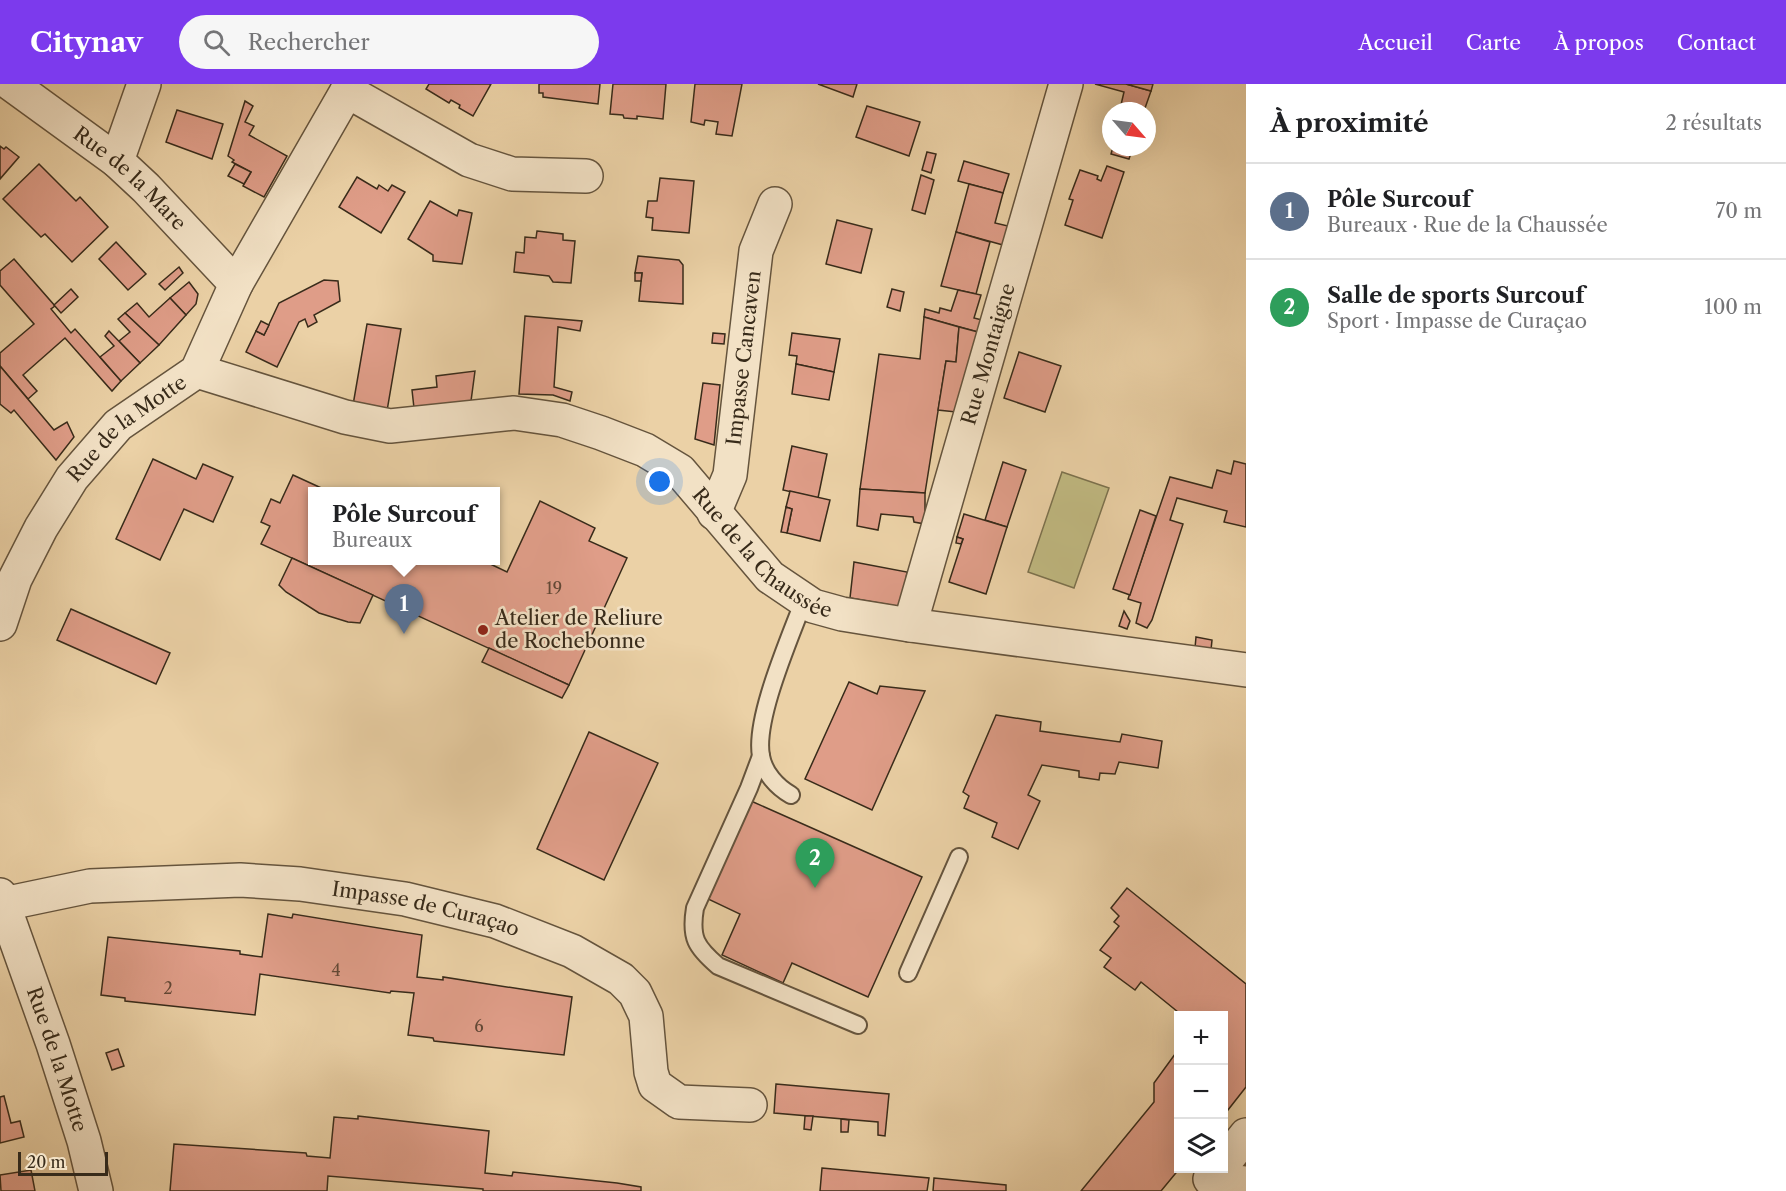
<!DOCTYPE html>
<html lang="fr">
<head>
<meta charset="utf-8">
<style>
	body { margin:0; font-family:"Libre Caslon Text",serif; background:#f6f6f6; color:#202124 }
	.controls { position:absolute; right:18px; bottom:18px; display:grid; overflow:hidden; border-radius:0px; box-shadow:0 6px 24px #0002 }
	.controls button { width:54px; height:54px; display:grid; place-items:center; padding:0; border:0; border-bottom:2px solid #e0e0e0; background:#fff; color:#202124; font:30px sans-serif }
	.compass { position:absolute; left:1102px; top:18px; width:54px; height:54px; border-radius:50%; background:#fff; box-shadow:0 6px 24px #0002; rotate:118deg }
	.scale { position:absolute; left:18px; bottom:15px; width:90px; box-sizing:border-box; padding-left:6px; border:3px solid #382b1a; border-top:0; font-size:16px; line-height:21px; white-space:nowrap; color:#382b1a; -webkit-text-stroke:4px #f2e1c5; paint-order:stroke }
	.you { position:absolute; left:660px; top:398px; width:21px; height:21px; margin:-15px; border:4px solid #fff; border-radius:50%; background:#1a73e8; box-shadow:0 0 0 9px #1a73e833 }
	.badge { display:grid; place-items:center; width:39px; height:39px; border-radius:50%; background:#7c3aed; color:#fff; font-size:20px; font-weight:700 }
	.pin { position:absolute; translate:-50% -50px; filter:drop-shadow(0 2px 3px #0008) }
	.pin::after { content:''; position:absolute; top:32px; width:21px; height:18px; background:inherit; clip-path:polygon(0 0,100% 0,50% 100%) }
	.popup { position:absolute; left:308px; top:403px; width:192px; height:78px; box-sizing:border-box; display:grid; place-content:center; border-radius:0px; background:#fff; filter:drop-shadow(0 2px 4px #0005); font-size:20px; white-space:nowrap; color:#757577 }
	.popup b { font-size:22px; color:#202124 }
	.popup::after { content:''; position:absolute; left:50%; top:100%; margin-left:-12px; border:12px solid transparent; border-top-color:#fff }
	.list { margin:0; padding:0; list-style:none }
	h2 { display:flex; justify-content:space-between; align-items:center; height:78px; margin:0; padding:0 24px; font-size:26px }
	h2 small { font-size:20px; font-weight:400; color:#757577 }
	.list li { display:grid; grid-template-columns:39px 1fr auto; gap:18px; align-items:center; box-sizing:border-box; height:96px; padding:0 24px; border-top:2px solid #e0e0e0 }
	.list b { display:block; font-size:22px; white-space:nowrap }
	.list p { margin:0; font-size:20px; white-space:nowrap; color:#757577 }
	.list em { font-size:20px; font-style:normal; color:#757577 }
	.icon { flex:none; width:33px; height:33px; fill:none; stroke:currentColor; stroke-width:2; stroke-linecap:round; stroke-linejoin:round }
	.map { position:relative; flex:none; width:1246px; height:1107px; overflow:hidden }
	header { display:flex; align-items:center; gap:36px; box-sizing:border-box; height:84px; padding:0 30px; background:#7c3aed; color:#fff }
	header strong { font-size:28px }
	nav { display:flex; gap:33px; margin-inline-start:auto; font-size:21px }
	.search { width:420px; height:54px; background:#f6f6f6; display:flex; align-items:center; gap:15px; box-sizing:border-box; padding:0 21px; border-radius:33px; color:#757577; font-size:22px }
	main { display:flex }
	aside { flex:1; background:#fff }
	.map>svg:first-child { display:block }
	.green { fill:#c0b981; stroke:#7c724e; stroke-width:1.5 }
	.building { fill:#df9d88; stroke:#382b1a; stroke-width:1.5 }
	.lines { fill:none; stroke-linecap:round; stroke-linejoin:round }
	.service-casing { stroke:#65543d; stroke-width:20 }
	.minor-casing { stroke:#65543d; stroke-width:36 }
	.service { stroke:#f2e1c5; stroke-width:16 }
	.minor { stroke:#f2e1c5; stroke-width:33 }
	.poi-dot { fill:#8f2418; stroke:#f2e1c5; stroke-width:2 }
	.labels { text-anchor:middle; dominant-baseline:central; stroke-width:5; stroke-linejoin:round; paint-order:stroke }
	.number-label { font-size:16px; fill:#624836 }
	.street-label { font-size:20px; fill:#382b1a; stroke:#f2e1c5 }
	.poi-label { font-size:20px; fill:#382b1a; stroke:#f2e1c5; text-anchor:start }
</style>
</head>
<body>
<header>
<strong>Citynav</strong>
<div class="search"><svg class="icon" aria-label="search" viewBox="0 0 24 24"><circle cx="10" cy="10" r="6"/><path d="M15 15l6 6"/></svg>Rechercher</div>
<nav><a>Accueil</a><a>Carte</a><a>À propos</a><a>Contact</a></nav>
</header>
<main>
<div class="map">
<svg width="1246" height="1107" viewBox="0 0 1246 1107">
	<rect width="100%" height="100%" fill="#ebd1a6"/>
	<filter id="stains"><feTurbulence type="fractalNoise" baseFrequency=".00333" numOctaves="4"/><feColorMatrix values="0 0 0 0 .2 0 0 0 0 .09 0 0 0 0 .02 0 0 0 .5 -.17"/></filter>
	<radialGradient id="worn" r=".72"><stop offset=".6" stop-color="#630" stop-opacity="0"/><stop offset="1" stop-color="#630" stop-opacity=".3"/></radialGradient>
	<path class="green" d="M 1062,388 L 1109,404 L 1074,504 L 1028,488 Z"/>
	<g class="building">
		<path d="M 429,0 L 491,0 L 473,32 L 459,24 L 460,21 L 451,16 L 449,19 L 426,5 Z"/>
		<path d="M 539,0 L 600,0 L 598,20 L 543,13 L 543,9 L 539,9 Z"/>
		<path d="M 613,0 L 666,0 L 663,35 L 637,32 L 637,35 L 624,34 L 623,31 L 610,30 Z"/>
		<path d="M 695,0 L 742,0 L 732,52 L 716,50 L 718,38 L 705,36 L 704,41 L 691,38 Z"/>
		<path d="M 818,0 L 857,0 L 853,13 Z"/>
		<path d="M 1095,0 L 1126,0 L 1151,7 L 1144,27 L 1114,27 L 1115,24 L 1120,25 L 1124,8 Z"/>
		<path d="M 1126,0 L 1153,0 L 1151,7 Z"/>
		<path d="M 245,17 L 253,22 L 245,38 L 254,42 L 249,51 L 287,72 L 264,113 L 243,102 L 251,88 L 232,78 L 234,76 L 228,72 Z"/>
		<path d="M 867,22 L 920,38 L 909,72 L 856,53 Z"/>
		<path d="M 177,26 L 223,40 L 212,75 L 166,58 Z"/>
		<path d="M 1111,36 L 1111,55 L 1106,54 Z"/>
		<path d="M 0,62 L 4,65 L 6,63 L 19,73 L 0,95 Z"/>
		<path d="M 1113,63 L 1133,63 L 1129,75 L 1111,70 Z"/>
		<path d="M 927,68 L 936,70 L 931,89 L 922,86 Z"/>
		<path d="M 964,77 L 1009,90 L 1003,109 L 958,97 Z"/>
		<path d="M 39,80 L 76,117 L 80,113 L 108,143 L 72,178 L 45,150 L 41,153 L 3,115 Z"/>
		<path d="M 235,80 L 251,88 L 244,100 L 228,92 Z"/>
		<path d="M 1107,82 L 1124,88 L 1102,154 L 1065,141 L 1073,116 L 1069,115 L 1080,86 L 1098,92 L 1097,95 L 1101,97 Z"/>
		<path d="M 921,91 L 934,96 L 925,130 L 912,126 Z"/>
		<path d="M 357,93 L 377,105 L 379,101 L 388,107 L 392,101 L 405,108 L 381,149 L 339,123 Z"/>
		<path d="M 660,94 L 694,97 L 689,149 L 652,146 L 653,134 L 646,133 L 648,117 L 657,117 Z"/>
		<path d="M 969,100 L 1003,109 L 995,139 L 1008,142 L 1003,161 L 956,148 Z"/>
		<path d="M 430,117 L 457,132 L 459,126 L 472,129 L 462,180 L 433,177 L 433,171 L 408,155 Z"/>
		<path d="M 837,136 L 872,145 L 861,189 L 826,180 Z"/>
		<path d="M 537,147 L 563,150 L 563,156 L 575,157 L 571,199 L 553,198 L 549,192 L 514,188 L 516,168 L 524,169 L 525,153 L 536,154 Z"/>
		<path d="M 956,148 L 990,158 L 976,210 L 941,202 Z"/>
		<path d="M 116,158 L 146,190 L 128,206 L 99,175 Z"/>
		<path d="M 638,172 L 679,176 L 683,181 L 683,220 L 639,217 L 642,189 L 635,189 Z"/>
		<path d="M 14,175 L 55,222 L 51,225 L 71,249 L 75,245 L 121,297 L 112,307 L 65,254 L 23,291 L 37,307 L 28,315 L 0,282 L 0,269 L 34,240 L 0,201 L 0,187 Z"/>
		<path d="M 179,183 L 183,189 L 165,206 L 159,200 Z"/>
		<path d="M 635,189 L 642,189 L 641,197 L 635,197 Z"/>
		<path d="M 324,196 L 338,197 L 340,217 L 314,231 L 317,238 L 308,243 L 305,235 L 299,238 L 277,283 L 246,268 L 256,247 L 264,251 L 279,219 Z"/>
		<path d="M 189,198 L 198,210 L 196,220 L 186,231 L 170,214 Z"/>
		<path d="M 71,205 L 78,213 L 61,229 L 54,221 Z"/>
		<path d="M 892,205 L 904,208 L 900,227 L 887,223 Z"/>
		<path d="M 958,206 L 981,211 L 974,234 L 982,236 L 978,248 L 924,233 L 925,225 L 939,229 L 940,224 L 951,227 Z"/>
		<path d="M 170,214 L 186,231 L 159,261 L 125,229 L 137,219 L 149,233 Z"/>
		<path d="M 125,229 L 159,261 L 140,279 L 119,257 L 130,248 L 118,235 Z"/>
		<path d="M 525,232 L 582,237 L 580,247 L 558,243 L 554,303 L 572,308 L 570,317 L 553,311 L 519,310 Z"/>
		<path d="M 924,233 L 959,243 L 956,278 L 946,277 L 925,409 L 860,405 L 879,270 L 920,275 Z"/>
		<path d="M 261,237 L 269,241 L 264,251 L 256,247 Z"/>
		<path d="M 367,240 L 401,245 L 387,327 L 353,321 Z"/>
		<path d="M 959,243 L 978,248 L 956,328 L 938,326 L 946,277 L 956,278 Z"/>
		<path d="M 109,247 L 140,279 L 121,297 L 100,273 L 114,262 L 105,252 Z"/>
		<path d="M 713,249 L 725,250 L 724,260 L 712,259 Z"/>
		<path d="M 792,249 L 840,255 L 834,288 L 796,280 L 797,272 L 789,271 Z"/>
		<path d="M 1019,268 L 1061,282 L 1045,328 L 1004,314 Z"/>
		<path d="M 796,280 L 834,288 L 829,316 L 792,310 Z"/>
		<path d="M 0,282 L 54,346 L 67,338 L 74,353 L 56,376 L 14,326 L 11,329 L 0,320 Z"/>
		<path d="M 475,287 L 471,317 L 414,324 L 412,306 L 437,303 L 436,292 Z"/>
		<path d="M 703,299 L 720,301 L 714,361 L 695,355 Z"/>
		<path d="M 792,362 L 827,370 L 818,414 L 783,406 Z"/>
		<path d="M 153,375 L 196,395 L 203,380 L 233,393 L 213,438 L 184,425 L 160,476 L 116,455 Z"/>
		<path d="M 1234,377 L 1246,380 L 1246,443 L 1224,438 L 1227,427 L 1177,414 L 1170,436 L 1183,440 L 1152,536 L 1147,544 L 1136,539 L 1141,519 L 1128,515 L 1170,393 L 1212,404 L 1217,386 L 1231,390 Z"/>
		<path d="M 1003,378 L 1026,386 L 1007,443 L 985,436 Z"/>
		<path d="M 293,391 L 330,408 L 312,408 L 312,476 L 482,476 L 507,488 L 540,417 L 595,444 L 589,457 L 627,474 L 569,601 L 261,460 L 270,442 L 261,438 L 271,415 L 280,419 Z"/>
		<path d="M 860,405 L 925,409 L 925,440 L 914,438 L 913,433 L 881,430 L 878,446 L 857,442 Z"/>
		<path d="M 790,407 L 830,416 L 820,457 L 787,449 L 792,425 L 786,423 Z"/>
		<path d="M 786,423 L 792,425 L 787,449 L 781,448 Z"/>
		<path d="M 1140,426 L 1156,432 L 1130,511 L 1113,505 Z"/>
		<path d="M 964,430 L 1007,443 L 986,510 L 949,498 L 963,455 L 957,453 Z"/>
		<path d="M 957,453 L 963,455 L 961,460 L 956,459 Z"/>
		<path d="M 292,474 L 373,511 L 360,539 L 348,538 L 319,529 L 286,508 L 279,501 Z"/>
		<path d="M 854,478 L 907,488 L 902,523 L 850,514 Z"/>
		<path d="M 71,525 L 170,569 L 156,600 L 57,556 Z"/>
		<path d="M 1124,527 L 1130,537 L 1127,545 L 1119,542 Z"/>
		<path d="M 1196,553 L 1212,556 L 1211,566 L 1195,564 Z"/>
		<path d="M 489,564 L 569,601 L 562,614 L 482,578 Z"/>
		<path d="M 849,598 L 877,610 L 880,602 L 925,607 L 872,726 L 805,695 Z"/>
		<path d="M 996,631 L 1041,638 L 1040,647 L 1120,658 L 1122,650 L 1162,657 L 1158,684 L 1119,678 L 1115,690 L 1100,689 L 1099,696 L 1079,693 L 1079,687 L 1042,681 L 1028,711 L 1040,717 L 1018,765 L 992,753 L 997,739 L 964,724 L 969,712 L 963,708 Z"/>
		<path d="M 589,648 L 658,679 L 604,796 L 537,765 Z"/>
		<path d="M 751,717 L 922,793 L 868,913 L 792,879 L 783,899 L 722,871 L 740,830 L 708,815 Z"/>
		<path d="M 1127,804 L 1246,900 L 1246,1003 L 1224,1031 L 1224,932 L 1183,932 L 1141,898 L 1135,906 L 1104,883 L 1111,874 L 1100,866 L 1119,842 L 1114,838 L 1119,832 L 1111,824 Z"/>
		<path d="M 268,830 L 292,834 L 293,830 L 422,851 L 417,893 L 443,896 L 443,893 L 572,913 L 564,971 L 434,957 L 433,954 L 408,951 L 414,909 L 391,907 L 390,909 L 260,890 L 255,931 L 125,917 L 125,914 L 101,911 L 108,853 L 240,867 L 240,870 L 262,873 Z"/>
		<path d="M 118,965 L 124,982 L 112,986 L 106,969 Z"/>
		<path d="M 1178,966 L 1180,1084 L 1161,1107 L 1081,1107 L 1154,1018 L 1154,999 Z"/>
		<path d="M 776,1000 L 889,1010 L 885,1052 L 878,1051 L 878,1038 L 774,1029 Z"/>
		<path d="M 4,1012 L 11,1039 L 20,1037 L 24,1053 L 0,1059 L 0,1013 Z"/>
		<path d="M 358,1032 L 489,1047 L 485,1089 L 512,1092 L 513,1088 L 617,1099 L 641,1103 L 641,1107 L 483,1107 L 483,1105 L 328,1092 L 327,1107 L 170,1107 L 174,1060 L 306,1069 L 307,1072 L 330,1074 L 334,1033 L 358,1035 Z"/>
		<path d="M 805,1032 L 813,1032 L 811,1046 L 804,1045 Z"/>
		<path d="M 841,1035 L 849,1036 L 848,1048 L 841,1048 Z"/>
		<path d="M 822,1084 L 929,1094 L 927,1107 L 820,1107 Z"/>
		<path d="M 31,1086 L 35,1107 L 1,1107 L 0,1091 Z"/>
		<path d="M 934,1094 L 1006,1101 L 1006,1107 L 933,1107 Z"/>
	</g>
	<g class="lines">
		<g class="service-casing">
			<g id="service">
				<path d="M 761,672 L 749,704 L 695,824 C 690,854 696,863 718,882 L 858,941"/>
				<path d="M 791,711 C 777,703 764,689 761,672 C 754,635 790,554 804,516"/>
				<path d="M 908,889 L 959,773"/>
			</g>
		</g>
		<g class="minor-casing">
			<g id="minor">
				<path id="s1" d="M 11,0 L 117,77 L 146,104 L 236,200"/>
				<path d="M 347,7 L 469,76 L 512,90 L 586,92"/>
				<path d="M 117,77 L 144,0"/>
				<path id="s2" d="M 197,287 L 345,333 L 390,342 L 514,329 L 562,336 L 601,349 L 645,366 L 680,387 L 770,493 L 813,522 L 842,530 L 910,541 L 1246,586"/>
				<path id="s3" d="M 714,429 L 730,391 L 756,167 L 775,120"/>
				<path id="s4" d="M 0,540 L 15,495 L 41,444 L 72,394 L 118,341 L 197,287 L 236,200 L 351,0"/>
				<path id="s5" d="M 910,541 L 1066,0"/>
				<path id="s6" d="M 0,811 L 53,960 L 84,1057 L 96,1107"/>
				<path id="s7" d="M 5,822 L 18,817 L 90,802 L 240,796 L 300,800 L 405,815 L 495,837 L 572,867 L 621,895 L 635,909 L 646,932 L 651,988 L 655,1001 L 679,1018 L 750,1021"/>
				<path d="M 1224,1079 L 1246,1051"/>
				<path d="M 1210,1095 L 1246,1099"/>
			</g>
		</g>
		<use href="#service" class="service"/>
		<use href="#minor" class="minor"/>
	</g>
	<circle class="poi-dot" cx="483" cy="546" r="6"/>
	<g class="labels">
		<g class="number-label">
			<text x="554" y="504">19</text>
			<text x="336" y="886">4</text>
			<text x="168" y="904">2</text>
			<text x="479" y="942">6</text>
		</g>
		<g class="street-label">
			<text stroke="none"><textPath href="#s1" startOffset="152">Rue de la Mare</textPath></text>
			<text stroke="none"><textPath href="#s5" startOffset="282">Rue Montaigne</textPath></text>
			<text stroke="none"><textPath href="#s3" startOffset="159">Impasse Cancaven</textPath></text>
			<text stroke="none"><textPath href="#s4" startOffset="238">Rue de la Motte</textPath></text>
			<text stroke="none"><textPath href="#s2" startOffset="621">Rue de la Chaussée</textPath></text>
			<text stroke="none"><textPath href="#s7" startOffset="426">Impasse de Curaçao</textPath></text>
			<text stroke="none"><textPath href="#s6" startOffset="174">Rue de la Motte</textPath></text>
		</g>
		<g class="poi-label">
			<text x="495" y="534">Atelier de Reliure<tspan x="495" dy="23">de Rochebonne</tspan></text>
		</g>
	</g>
	<rect width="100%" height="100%" filter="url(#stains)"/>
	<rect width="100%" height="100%" fill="url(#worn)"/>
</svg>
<div class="controls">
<button>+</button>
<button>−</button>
<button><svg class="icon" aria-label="layers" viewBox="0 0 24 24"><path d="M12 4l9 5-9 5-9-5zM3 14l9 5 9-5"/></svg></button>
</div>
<svg class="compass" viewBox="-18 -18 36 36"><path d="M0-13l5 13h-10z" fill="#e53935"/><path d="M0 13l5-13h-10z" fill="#757577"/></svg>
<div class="scale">20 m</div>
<div class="you"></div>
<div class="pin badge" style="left:404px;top:550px;background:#5c6f8a">1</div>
<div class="popup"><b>Pôle Surcouf</b>Bureaux</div>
<div class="pin badge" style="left:815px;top:804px;background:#2e9e5b">2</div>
</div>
<aside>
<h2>À proximité<small>2 résultats</small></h2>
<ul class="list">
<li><span class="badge" style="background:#5c6f8a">1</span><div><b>Pôle Surcouf</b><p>Bureaux · Rue de la Chaussée</p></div><em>70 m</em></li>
<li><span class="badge" style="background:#2e9e5b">2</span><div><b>Salle de sports Surcouf</b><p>Sport · Impasse de Curaçao</p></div><em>100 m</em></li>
</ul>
</aside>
</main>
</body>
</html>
